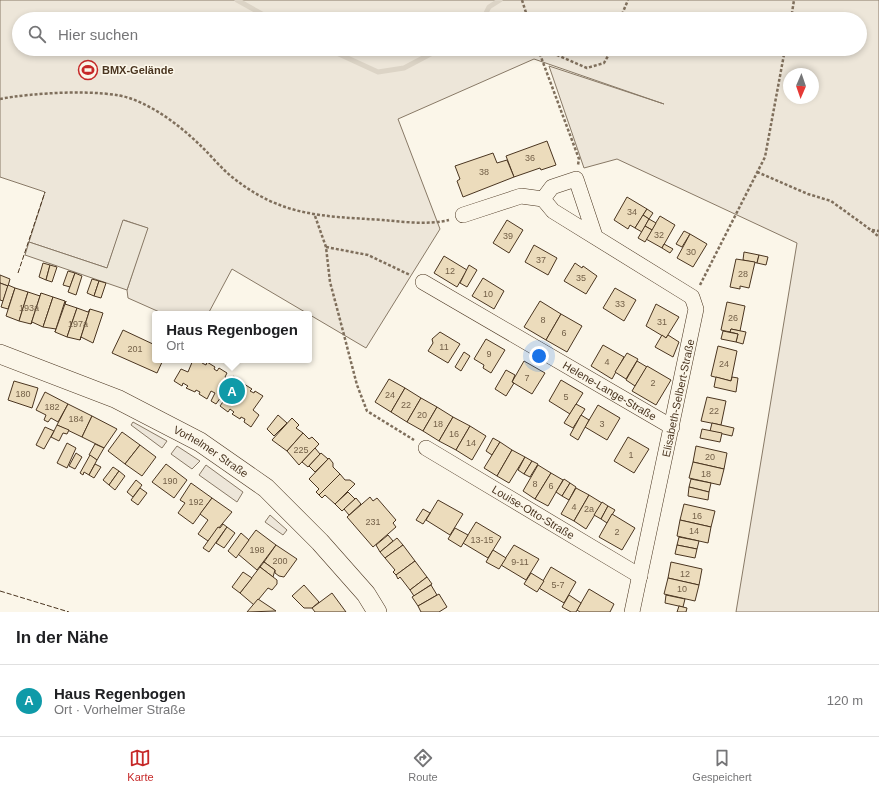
<!DOCTYPE html>
<html lang="de">
<head>
<meta charset="utf-8">
<style>
	body { margin:0; font-family:Helvetica,sans-serif; background:#f6f6f6; color:#202124 }
	.compass { position:absolute; left:783px; top:68px; width:36px; height:36px; border-radius:50%; background:#fff; box-shadow:0 2px 6px #0003; rotate:182deg }
	.you { position:absolute; left:539px; top:356px; width:14px; height:14px; margin:-10px; border:3px solid #fff; border-radius:50%; background:#1a73e8; box-shadow:0 0 0 6px #1a73e833 }
	.badge { display:grid; place-items:center; width:26px; height:26px; border-radius:50%; background:#c62828; color:#fff; font-size:13px; font-weight:700 }
	.pin { position:absolute; translate:-50% -50%; border:2px solid #fff; box-shadow:0 1px 4px #0006 }
	.popup { position:absolute; left:152px; top:311px; width:160px; height:52px; box-sizing:border-box; display:grid; place-content:center; border-radius:4px; background:#fff; filter:drop-shadow(0 1px 3px #0005); font-size:13px; white-space:nowrap; color:#757577 }
	.popup b { font-size:15px; color:#202124 }
	.popup::after { content:''; position:absolute; left:50%; top:100%; margin-left:-8px; border:8px solid transparent; border-top-color:#fff }
	.list { margin:0; padding:0; list-style:none }
	h2 { display:flex; justify-content:space-between; align-items:center; height:52px; margin:0; padding:0 16px; font-size:17px }
	h2 small { font-size:13px; font-weight:400; color:#757577 }
	.list li { display:grid; grid-template-columns:26px 1fr auto; gap:12px; align-items:center; box-sizing:border-box; height:72px; padding:0 16px; border-top:1px solid #e0e0e0 }
	.list b { display:block; font-size:15px; white-space:nowrap }
	.list p { margin:0; font-size:13px; white-space:nowrap; color:#757577 }
	.list em { font-size:13px; font-style:normal; color:#757577 }
	.icon { flex:none; width:22px; height:22px; fill:none; stroke:currentColor; stroke-width:2; stroke-linecap:round; stroke-linejoin:round }
	.map { position:relative; flex:none; width:879px; height:612px; overflow:hidden }
	.search { position:absolute; background:#fff; box-shadow:0 2px 6px #0003; left:12px; right:12px; top:12px; height:44px; display:flex; align-items:center; gap:10px; box-sizing:border-box; padding:0 14px; border-radius:22px; color:#757577; font-size:15px }
	.sheet { height:124px; background:#fff }
	nav { display:flex; justify-content:space-around; align-items:center; box-sizing:border-box; height:56px; border-top:1px solid #e0e0e0; background:#fff; font-size:11px; color:#757577 }
	nav a { display:grid; justify-items:center; gap:2px }
	nav .on { color:#c62828 }
	.map>svg:first-child { display:block }
	.green { fill:#ede6d9; stroke:#887966; fill-rule:evenodd }
	.parking { fill:#ede7d9; stroke:#887966 }
	.lines { fill:none; stroke-linecap:round; stroke-linejoin:round }
	.stream { stroke:#dcd4c6; stroke-width:5 }
	.building { fill:#ecdcbc; stroke:#4a3520 }
	.minor-casing { stroke:#4a3520; stroke-width:16 }
	.tertiary-casing { stroke:#4a3520; stroke-width:20 }
	.path { stroke:#7f6f5c; stroke-width:2.5; stroke-dasharray:3 2; stroke-linecap:butt }
	.minor { stroke:#fbf6e9; stroke-width:15 }
	.tertiary { stroke:#fbf6e9; stroke-width:19 }
	.fence { stroke:#4a3520; stroke-width:1; stroke-dasharray:5 2; stroke-linecap:butt }
	.labels { text-anchor:middle; dominant-baseline:central; stroke-width:3; stroke-linejoin:round; paint-order:stroke }
	.number-label { font-size:9px; fill:#725f47 }
	.poi-label { font-size:11px; font-weight:bold; fill:#4a3520; stroke:#fbf6e9; text-anchor:start }
	.street-label { font-size:11px; fill:#4a3520; stroke:#fbf6e9 }
</style>
</head>
<body>
<div class="map">
<svg width="879" height="612" viewBox="0 0 879 612">
	<rect width="100%" height="100%" fill="#fbf6e9"/>
	<g class="green">
		<path d="M 0,0 L 879,0 L 879,612 L 736,612 L 797,243 L 617,159 L 584,168 L 549,66 L 664,104 L 534,59 L 398,119 L 440,229 L 366,348 L 232,269 L 208,314 L 164,314 L 128,298 L 127,290 L 147,228 L 124,220 L 107,268 L 29,242 L 45,192 L 0,177 ZM 19,19 L 860,19 L 860,49 L 19,49 ZM 789,74 L 813,74 L 813,98 L 789,98 Z"/>
		<path d="M 133,422 L 167,441 L 162,448 L 131,425 Z"/>
		<path d="M 177,446 L 200,461 L 192,469 L 171,454 Z"/>
		<path d="M 206,465 L 243,492 L 237,502 L 199,475 Z"/>
		<path d="M 270,515 L 287,530 L 283,535 L 265,522 Z"/>
	</g>
	<path class="parking" d="M 123,220 L 148,228 L 127,290 L 25,255 L 29,242 L 107,268 Z"/>
	<g class="lines">
		<g class="stream">
			<path d="M 237,0 L 271,19"/>
			<path d="M 483,19 L 489,7 L 500,0"/>
			<path d="M 328,49 L 378,72 L 404,68 L 440,49"/>
		</g>
	</g>
	<g class="building">
		<path d="M 547,141 L 556,165 L 541,170 L 540,168 L 514,177 L 506,156 Z"/>
		<path d="M 493,153 L 497,163 L 507,160 L 514,177 L 463,197 L 457,181 L 460,179 L 455,166 Z"/>
		<path d="M 627,197 L 647,209 L 635,228 L 630,225 L 628,229 L 614,220 Z"/>
		<path d="M 647,209 L 653,213 L 649,219 L 643,215 Z"/>
		<path d="M 643,215 L 649,219 L 642,232 L 635,228 Z"/>
		<path d="M 660,216 L 675,225 L 662,248 L 646,239 Z"/>
		<path d="M 649,219 L 656,223 L 652,230 L 645,226 Z"/>
		<path d="M 507,220 L 523,230 L 509,253 L 493,243 Z"/>
		<path d="M 645,226 L 652,230 L 645,242 L 638,238 Z"/>
		<path d="M 684,231 L 690,234 L 682,247 L 676,244 Z"/>
		<path d="M 690,234 L 707,244 L 693,267 L 677,258 Z"/>
		<path d="M 664,244 L 673,249 L 670,253 L 662,248 Z"/>
		<path d="M 534,245 L 557,258 L 548,275 L 525,262 Z"/>
		<path d="M 744,252 L 759,255 L 757,263 L 743,260 Z"/>
		<path d="M 759,255 L 768,257 L 766,265 L 757,263 Z"/>
		<path d="M 444,256 L 467,270 L 457,287 L 434,273 Z"/>
		<path d="M 736,259 L 755,262 L 749,288 L 740,286 L 740,289 L 730,287 Z"/>
		<path d="M 43,263 L 50,265 L 46,280 L 39,277 Z"/>
		<path d="M 575,263 L 582,268 L 583,266 L 597,276 L 586,294 L 564,281 Z"/>
		<path d="M 50,265 L 57,267 L 52,282 L 46,280 Z"/>
		<path d="M 469,265 L 477,270 L 467,287 L 460,283 Z"/>
		<path d="M 68,271 L 75,273 L 70,287 L 63,285 Z"/>
		<path d="M 75,273 L 82,276 L 76,295 L 68,292 Z"/>
		<path d="M 0,275 L 10,279 L 8,286 L 0,283 Z"/>
		<path d="M 483,278 L 504,291 L 494,309 L 472,296 Z"/>
		<path d="M 92,279 L 99,281 L 94,296 L 87,293 Z"/>
		<path d="M 99,281 L 106,283 L 101,298 L 94,296 Z"/>
		<path d="M 0,283 L 8,286 L 3,301 L 0,300 Z"/>
		<path d="M 8,285 L 15,288 L 8,309 L 1,307 Z"/>
		<path d="M 15,288 L 28,292 L 19,321 L 6,316 Z"/>
		<path d="M 615,288 L 636,300 L 624,321 L 603,308 Z"/>
		<path d="M 28,292 L 40,296 L 41,293 L 31,324 L 19,321 Z"/>
		<path d="M 41,293 L 53,297 L 43,327 L 32,322 L 31,324 Z"/>
		<path d="M 53,297 L 65,301 L 55,332 L 56,329 L 43,327 Z"/>
		<path d="M 66,301 L 65,304 L 77,308 L 67,337 L 55,332 Z"/>
		<path d="M 540,301 L 561,314 L 546,340 L 524,327 Z"/>
		<path d="M 727,302 L 745,306 L 740,331 L 731,329 L 730,332 L 721,330 Z"/>
		<path d="M 656,304 L 679,317 L 666,338 L 646,326 Z"/>
		<path d="M 77,308 L 88,312 L 90,309 L 80,340 L 67,337 Z"/>
		<path d="M 90,309 L 103,313 L 93,343 L 81,337 L 80,340 Z"/>
		<path d="M 561,314 L 582,326 L 567,352 L 546,340 Z"/>
		<path d="M 731,329 L 746,332 L 743,344 L 736,342 L 738,334 L 730,332 Z"/>
		<path d="M 123,330 L 155,345 L 155,360 L 163,360 L 157,373 L 112,353 Z"/>
		<path d="M 723,331 L 738,334 L 736,342 L 721,339 Z"/>
		<path d="M 440,332 L 460,344 L 448,363 L 428,351 L 433,343 L 432,339 Z"/>
		<path d="M 662,335 L 666,338 L 668,335 L 679,342 L 673,357 L 655,347 Z"/>
		<path d="M 486,339 L 505,350 L 491,373 L 483,368 L 484,365 L 474,359 Z"/>
		<path d="M 603,345 L 624,357 L 612,379 L 591,366 Z"/>
		<path d="M 718,346 L 737,351 L 731,381 L 711,376 Z"/>
		<path d="M 464,352 L 470,356 L 461,371 L 455,367 Z"/>
		<path d="M 627,353 L 638,359 L 626,379 L 615,372 Z"/>
		<path d="M 193,360 L 202,360 L 202,363 L 206,365 L 207,362 L 215,367 L 214,369 L 217,371 L 219,368 L 227,373 L 225,377 L 230,380 L 233,376 L 241,382 L 239,384 L 243,386 L 244,384 L 252,389 L 250,391 L 254,393 L 255,391 L 263,396 L 253,410 L 259,415 L 251,427 L 244,422 L 245,419 L 241,417 L 240,419 L 232,414 L 234,412 L 230,409 L 228,412 L 220,406 L 225,399 L 221,397 L 216,404 L 211,401 L 215,393 L 211,391 L 207,399 L 199,394 L 200,392 L 196,390 L 195,392 L 186,388 L 188,386 L 183,383 L 182,386 L 174,381 L 181,369 L 188,372 Z"/>
		<path d="M 524,361 L 545,373 L 532,394 L 512,382 Z"/>
		<path d="M 637,361 L 647,367 L 635,386 L 626,380 Z"/>
		<path d="M 647,366 L 671,380 L 656,405 L 632,391 Z"/>
		<path d="M 506,370 L 515,375 L 512,382 L 514,383 L 506,396 L 495,389 Z"/>
		<path d="M 716,377 L 731,381 L 732,377 L 738,378 L 736,392 L 714,387 Z"/>
		<path d="M 389,379 L 405,388 L 391,412 L 375,402 Z"/>
		<path d="M 561,380 L 583,393 L 570,414 L 549,401 Z"/>
		<path d="M 14,381 L 38,388 L 32,408 L 8,400 Z"/>
		<path d="M 405,388 L 421,398 L 407,422 L 391,412 Z"/>
		<path d="M 45,392 L 68,404 L 58,422 L 51,418 L 48,422 L 44,420 L 46,415 L 36,410 Z"/>
		<path d="M 707,397 L 726,401 L 721,425 L 701,421 Z"/>
		<path d="M 421,398 L 437,407 L 423,431 L 407,422 Z"/>
		<path d="M 68,404 L 92,416 L 82,437 L 57,425 Z"/>
		<path d="M 576,404 L 585,409 L 573,428 L 564,423 Z"/>
		<path d="M 598,405 L 620,418 L 607,440 L 585,427 Z"/>
		<path d="M 437,407 L 453,417 L 439,441 L 423,431 Z"/>
		<path d="M 278,415 L 287,423 L 274,436 L 267,429 Z"/>
		<path d="M 581,415 L 589,420 L 578,440 L 570,435 Z"/>
		<path d="M 92,416 L 117,429 L 104,448 L 82,437 Z"/>
		<path d="M 453,417 L 470,426 L 456,450 L 439,441 Z"/>
		<path d="M 292,418 L 299,425 L 296,428 L 303,433 L 287,451 L 272,440 Z"/>
		<path d="M 712,423 L 734,428 L 732,436 L 710,431 Z"/>
		<path d="M 57,425 L 69,430 L 67,434 L 63,433 L 59,441 L 51,437 Z"/>
		<path d="M 470,426 L 486,436 L 472,460 L 456,450 Z"/>
		<path d="M 45,427 L 54,431 L 44,449 L 36,445 Z"/>
		<path d="M 702,429 L 722,433 L 720,442 L 700,438 Z"/>
		<path d="M 122,432 L 140,445 L 125,464 L 108,451 Z"/>
		<path d="M 303,433 L 309,439 L 312,437 L 319,444 L 299,465 L 287,451 Z"/>
		<path d="M 628,437 L 649,449 L 634,473 L 614,461 Z"/>
		<path d="M 493,438 L 500,442 L 492,455 L 486,451 Z"/>
		<path d="M 500,442 L 512,450 L 497,476 L 484,468 Z"/>
		<path d="M 67,443 L 76,448 L 67,468 L 57,463 Z"/>
		<path d="M 95,444 L 104,448 L 97,460 L 89,455 Z"/>
		<path d="M 140,445 L 156,457 L 142,476 L 125,464 Z"/>
		<path d="M 696,446 L 727,453 L 724,469 L 693,462 Z"/>
		<path d="M 315,448 L 320,454 L 308,467 L 302,462 Z"/>
		<path d="M 512,450 L 525,457 L 509,483 L 497,476 Z"/>
		<path d="M 76,453 L 82,457 L 75,469 L 69,466 Z"/>
		<path d="M 321,453 L 328,459 L 315,472 L 309,466 Z"/>
		<path d="M 90,455 L 97,460 L 89,475 L 84,472 L 83,475 L 80,473 Z"/>
		<path d="M 525,457 L 532,461 L 524,474 L 518,470 Z"/>
		<path d="M 329,458 L 333,463 L 333,467 L 340,474 L 319,495 L 316,492 L 319,489 L 309,479 Z"/>
		<path d="M 532,461 L 538,464 L 530,477 L 524,474 Z"/>
		<path d="M 693,462 L 724,469 L 720,485 L 689,478 Z"/>
		<path d="M 95,464 L 101,467 L 94,478 L 89,475 Z"/>
		<path d="M 166,464 L 187,480 L 174,498 L 152,482 Z"/>
		<path d="M 538,465 L 551,473 L 535,499 L 523,491 Z"/>
		<path d="M 113,467 L 119,471 L 109,485 L 103,480 Z"/>
		<path d="M 119,471 L 125,476 L 115,490 L 109,485 Z"/>
		<path d="M 551,473 L 563,480 L 548,506 L 535,499 Z"/>
		<path d="M 340,474 L 345,480 L 350,480 L 355,484 L 335,504 L 325,495 L 322,498 L 319,495 Z"/>
		<path d="M 564,479 L 570,483 L 562,496 L 556,492 Z"/>
		<path d="M 691,479 L 711,483 L 709,492 L 689,487 Z"/>
		<path d="M 136,480 L 142,485 L 133,497 L 127,492 Z"/>
		<path d="M 191,483 L 212,498 L 193,524 L 178,513 L 185,503 L 180,500 Z"/>
		<path d="M 570,483 L 576,487 L 569,500 L 562,496 Z"/>
		<path d="M 689,487 L 709,492 L 708,500 L 688,496 Z"/>
		<path d="M 140,488 L 147,493 L 138,505 L 131,500 Z"/>
		<path d="M 576,488 L 589,495 L 574,521 L 561,514 Z"/>
		<path d="M 348,492 L 355,499 L 342,511 L 335,504 Z"/>
		<path d="M 589,495 L 602,503 L 586,529 L 574,521 Z"/>
		<path d="M 370,497 L 373,501 L 377,498 L 396,520 L 393,523 L 396,527 L 373,547 L 347,517 Z"/>
		<path d="M 212,498 L 232,512 L 208,541 L 198,534 L 208,520 L 200,514 Z"/>
		<path d="M 356,498 L 361,504 L 349,515 L 344,509 Z"/>
		<path d="M 438,500 L 463,514 L 450,535 L 426,520 Z"/>
		<path d="M 602,502 L 608,506 L 601,519 L 594,515 Z"/>
		<path d="M 684,504 L 715,511 L 711,527 L 680,520 Z"/>
		<path d="M 608,506 L 615,510 L 607,523 L 601,519 Z"/>
		<path d="M 423,509 L 430,513 L 423,524 L 416,520 Z"/>
		<path d="M 612,514 L 635,528 L 622,550 L 599,537 Z"/>
		<path d="M 680,520 L 711,527 L 708,543 L 677,536 Z"/>
		<path d="M 476,522 L 501,537 L 488,558 L 463,543 Z"/>
		<path d="M 223,524 L 227,527 L 209,552 L 203,548 L 218,527 L 220,528 Z"/>
		<path d="M 227,527 L 235,533 L 224,548 L 216,543 Z"/>
		<path d="M 455,528 L 468,535 L 461,547 L 448,539 Z"/>
		<path d="M 256,530 L 276,545 L 257,570 L 238,554 Z"/>
		<path d="M 241,533 L 249,540 L 236,558 L 228,551 Z"/>
		<path d="M 388,535 L 393,541 L 380,552 L 376,545 Z"/>
		<path d="M 679,537 L 699,541 L 697,549 L 677,545 Z"/>
		<path d="M 397,538 L 403,545 L 385,558 L 380,552 Z"/>
		<path d="M 276,545 L 297,559 L 284,577 L 279,576 L 275,573 L 275,570 L 264,562 Z"/>
		<path d="M 403,545 L 415,561 L 396,575 L 393,572 L 395,570 L 385,558 Z"/>
		<path d="M 514,545 L 539,559 L 526,580 L 501,565 Z"/>
		<path d="M 677,545 L 697,549 L 695,558 L 675,554 Z"/>
		<path d="M 493,550 L 506,558 L 499,569 L 486,562 Z"/>
		<path d="M 415,561 L 427,577 L 410,590 L 400,577 L 398,579 L 396,575 Z"/>
		<path d="M 264,562 L 275,570 L 273,577 L 260,567 Z"/>
		<path d="M 671,562 L 702,569 L 699,585 L 668,578 Z"/>
		<path d="M 260,567 L 277,580 L 277,584 L 272,590 L 268,588 L 254,605 L 240,593 Z"/>
		<path d="M 551,567 L 576,582 L 564,603 L 539,588 Z"/>
		<path d="M 243,572 L 252,578 L 240,593 L 232,587 Z"/>
		<path d="M 531,573 L 544,581 L 537,592 L 524,584 Z"/>
		<path d="M 427,577 L 432,584 L 414,596 L 410,590 Z"/>
		<path d="M 668,578 L 699,585 L 695,601 L 664,594 Z"/>
		<path d="M 304,585 L 319,602 L 312,608 L 304,608 L 292,596 Z"/>
		<path d="M 431,585 L 437,595 L 418,606 L 412,597 Z"/>
		<path d="M 589,589 L 614,604 L 610,612 L 580,612 L 577,610 Z"/>
		<path d="M 332,593 L 346,612 L 315,612 L 312,608 Z"/>
		<path d="M 439,594 L 447,607 L 439,612 L 421,612 L 418,606 Z"/>
		<path d="M 569,595 L 581,603 L 576,612 L 571,612 L 562,607 Z"/>
		<path d="M 666,595 L 685,599 L 683,607 L 665,603 Z"/>
		<path d="M 258,599 L 276,611 L 247,612 Z"/>
		<path d="M 679,606 L 687,608 L 686,612 L 677,612 Z"/>
	</g>
	<g class="lines">
		<g class="minor-casing">
			<g id="minor">
				<path d="M 463,215 L 521,196 L 543,199"/>
				<path d="M 595,236 L 576,179 L 552,187 L 543,199 L 553,211 L 692,297 L 696,309 L 632,612"/>
				<path id="s1" d="M 423,282 L 672,427"/>
				<path id="s2" d="M 426,448 L 640,576"/>
			</g>
		</g>
		<g class="tertiary-casing">
			<g id="tertiary">
				<path id="s3" d="M 0,354 L 117,399 L 200,442 L 266,488 L 320,542 L 366,594 L 377,612"/>
			</g>
		</g>
		<g class="path">
			<path d="M 522,0 L 528,19"/>
			<path d="M 620,19 L 628,0"/>
			<path d="M 791,19 L 794,0"/>
			<path d="M 538,49 L 579,159 L 578,165"/>
			<path d="M 543,49 L 587,68 L 604,63 L 612,49"/>
			<path d="M 0,99 C 30,93 104,88 132,99 C 159,109 184,129 204,149 C 213,158 222,169 232,177 C 282,217 322,216 383,220 C 404,222 428,225 449,220"/>
			<path d="M 757,172 L 808,194 L 831,201 L 871,230 L 879,237"/>
			<path d="M 315,216 L 326,247 L 330,282 L 338,312 L 357,385 L 367,411 L 414,440"/>
			<path d="M 872,230 L 879,231"/>
			<path d="M 326,247 L 368,255 L 410,275"/>
			<path d="M 700,285 L 765,157 L 785,49"/>
		</g>
		<use href="#minor" class="minor"/>
		<use href="#tertiary" class="tertiary"/>
		<g class="fence">
			<path d="M 18,273 L 45,192"/>
			<path d="M 0,591 L 69,612"/>
		</g>
	</g>
	<defs>
		<g id="stadium-ring" transform="scale(1)"><circle r="9.5" fill="#fbf6e9" stroke="#c62828" stroke-width="1.5"/><path d="M0-5a6.5 5 0 1 0 0 10a6.5 5 0 1 0 0-10ZM-3.5-1.8h7v3.6h-7Z" fill="#c62828"/></g>
	</defs>
	<g fill-rule="evenodd">
		<use href="#stadium-ring" x="88" y="70"/>
	</g>
	<g class="labels">
		<g class="number-label">
			<text x="530" y="158">36</text>
			<text x="484" y="172">38</text>
			<text x="632" y="212">34</text>
			<text x="659" y="235">32</text>
			<text x="508" y="236">39</text>
			<text x="691" y="252">30</text>
			<text x="541" y="260">37</text>
			<text x="450" y="271">12</text>
			<text x="743" y="274">28</text>
			<text x="581" y="278">35</text>
			<text x="488" y="294">10</text>
			<text x="620" y="304">33</text>
			<text x="29" y="308">193a</text>
			<text x="733" y="318">26</text>
			<text x="543" y="320">8</text>
			<text x="662" y="322">31</text>
			<text x="78" y="324">197a</text>
			<text x="564" y="333">6</text>
			<text x="444" y="347">11</text>
			<text x="135" y="349">201</text>
			<text x="489" y="354">9</text>
			<text x="607" y="362">4</text>
			<text x="724" y="364">24</text>
			<text x="527" y="378">7</text>
			<text x="653" y="383">2</text>
			<text x="23" y="394">180</text>
			<text x="390" y="395">24</text>
			<text x="566" y="397">5</text>
			<text x="406" y="405">22</text>
			<text x="52" y="407">182</text>
			<text x="714" y="411">22</text>
			<text x="422" y="415">20</text>
			<text x="76" y="419">184</text>
			<text x="438" y="424">18</text>
			<text x="602" y="424">3</text>
			<text x="454" y="434">16</text>
			<text x="471" y="443">14</text>
			<text x="301" y="450">225</text>
			<text x="631" y="455">1</text>
			<text x="710" y="457">20</text>
			<text x="706" y="474">18</text>
			<text x="170" y="481">190</text>
			<text x="535" y="484">8</text>
			<text x="551" y="486">6</text>
			<text x="196" y="502">192</text>
			<text x="574" y="507">4</text>
			<text x="589" y="509">2a</text>
			<text x="697" y="516">16</text>
			<text x="373" y="522">231</text>
			<text x="694" y="531">14</text>
			<text x="617" y="532">2</text>
			<text x="482" y="540">13-15</text>
			<text x="257" y="550">198</text>
			<text x="280" y="561">200</text>
			<text x="520" y="562">9-11</text>
			<text x="685" y="574">12</text>
			<text x="558" y="585">5-7</text>
			<text x="682" y="589">10</text>
		</g>
		<g class="poi-label">
			<text x="102" y="70">BMX-Gelände</text>
		</g>
		<g class="street-label">
			<text stroke="none"><textPath href="#s1" startOffset="216">Helene-Lange-Straße</textPath></text>
			<text transform="translate(678 398) rotate(-78)">Elisabeth-Selbert-Straße</text>
			<text stroke="none"><textPath href="#s3" startOffset="233">Vorhelmer Straße</textPath></text>
			<text stroke="none"><textPath href="#s2" startOffset="125">Louise-Otto-Straße</textPath></text>
		</g>
	</g>
</svg>
<svg class="compass" viewBox="-18 -18 36 36"><path d="M0-13l5 13h-10z" fill="#e53935"/><path d="M0 13l5-13h-10z" fill="#757577"/></svg>
<div class="you"></div>
<div class="pin badge" style="left:232px;top:391px;background:#0f9aa8">A</div>
<div class="popup"><b>Haus Regenbogen</b>Ort</div>
<div class="search"><svg class="icon" aria-label="search" viewBox="0 0 24 24"><circle cx="10" cy="10" r="6"/><path d="M15 15l6 6"/></svg>Hier suchen</div>
</div>
<section class="sheet">
<h2>In der Nähe<small></small></h2>
<ul class="list">
<li><span class="badge" style="background:#0f9aa8">A</span><div><b>Haus Regenbogen</b><p>Ort · Vorhelmer Straße</p></div><em>120 m</em></li>
</ul>
</section>
<nav>
<a class="on"><svg class="icon" aria-label="map" viewBox="0 0 24 24"><path d="M3 6l6-2 6 2 6-2v14l-6 2-6-2-6 2zM9 4v14M15 6v14"/></svg>Karte</a>
<a><svg class="icon" aria-label="directions" viewBox="0 0 24 24"><path d="M12 3l9 9-9 9-9-9zM9 14v-3h6M13 9l2 2-2 2"/></svg>Route</a>
<a><svg class="icon" aria-label="saved" viewBox="0 0 24 24"><path d="M7 4h10v16l-5-4-5 4z"/></svg>Gespeichert</a>
</nav>
</body>
</html>
